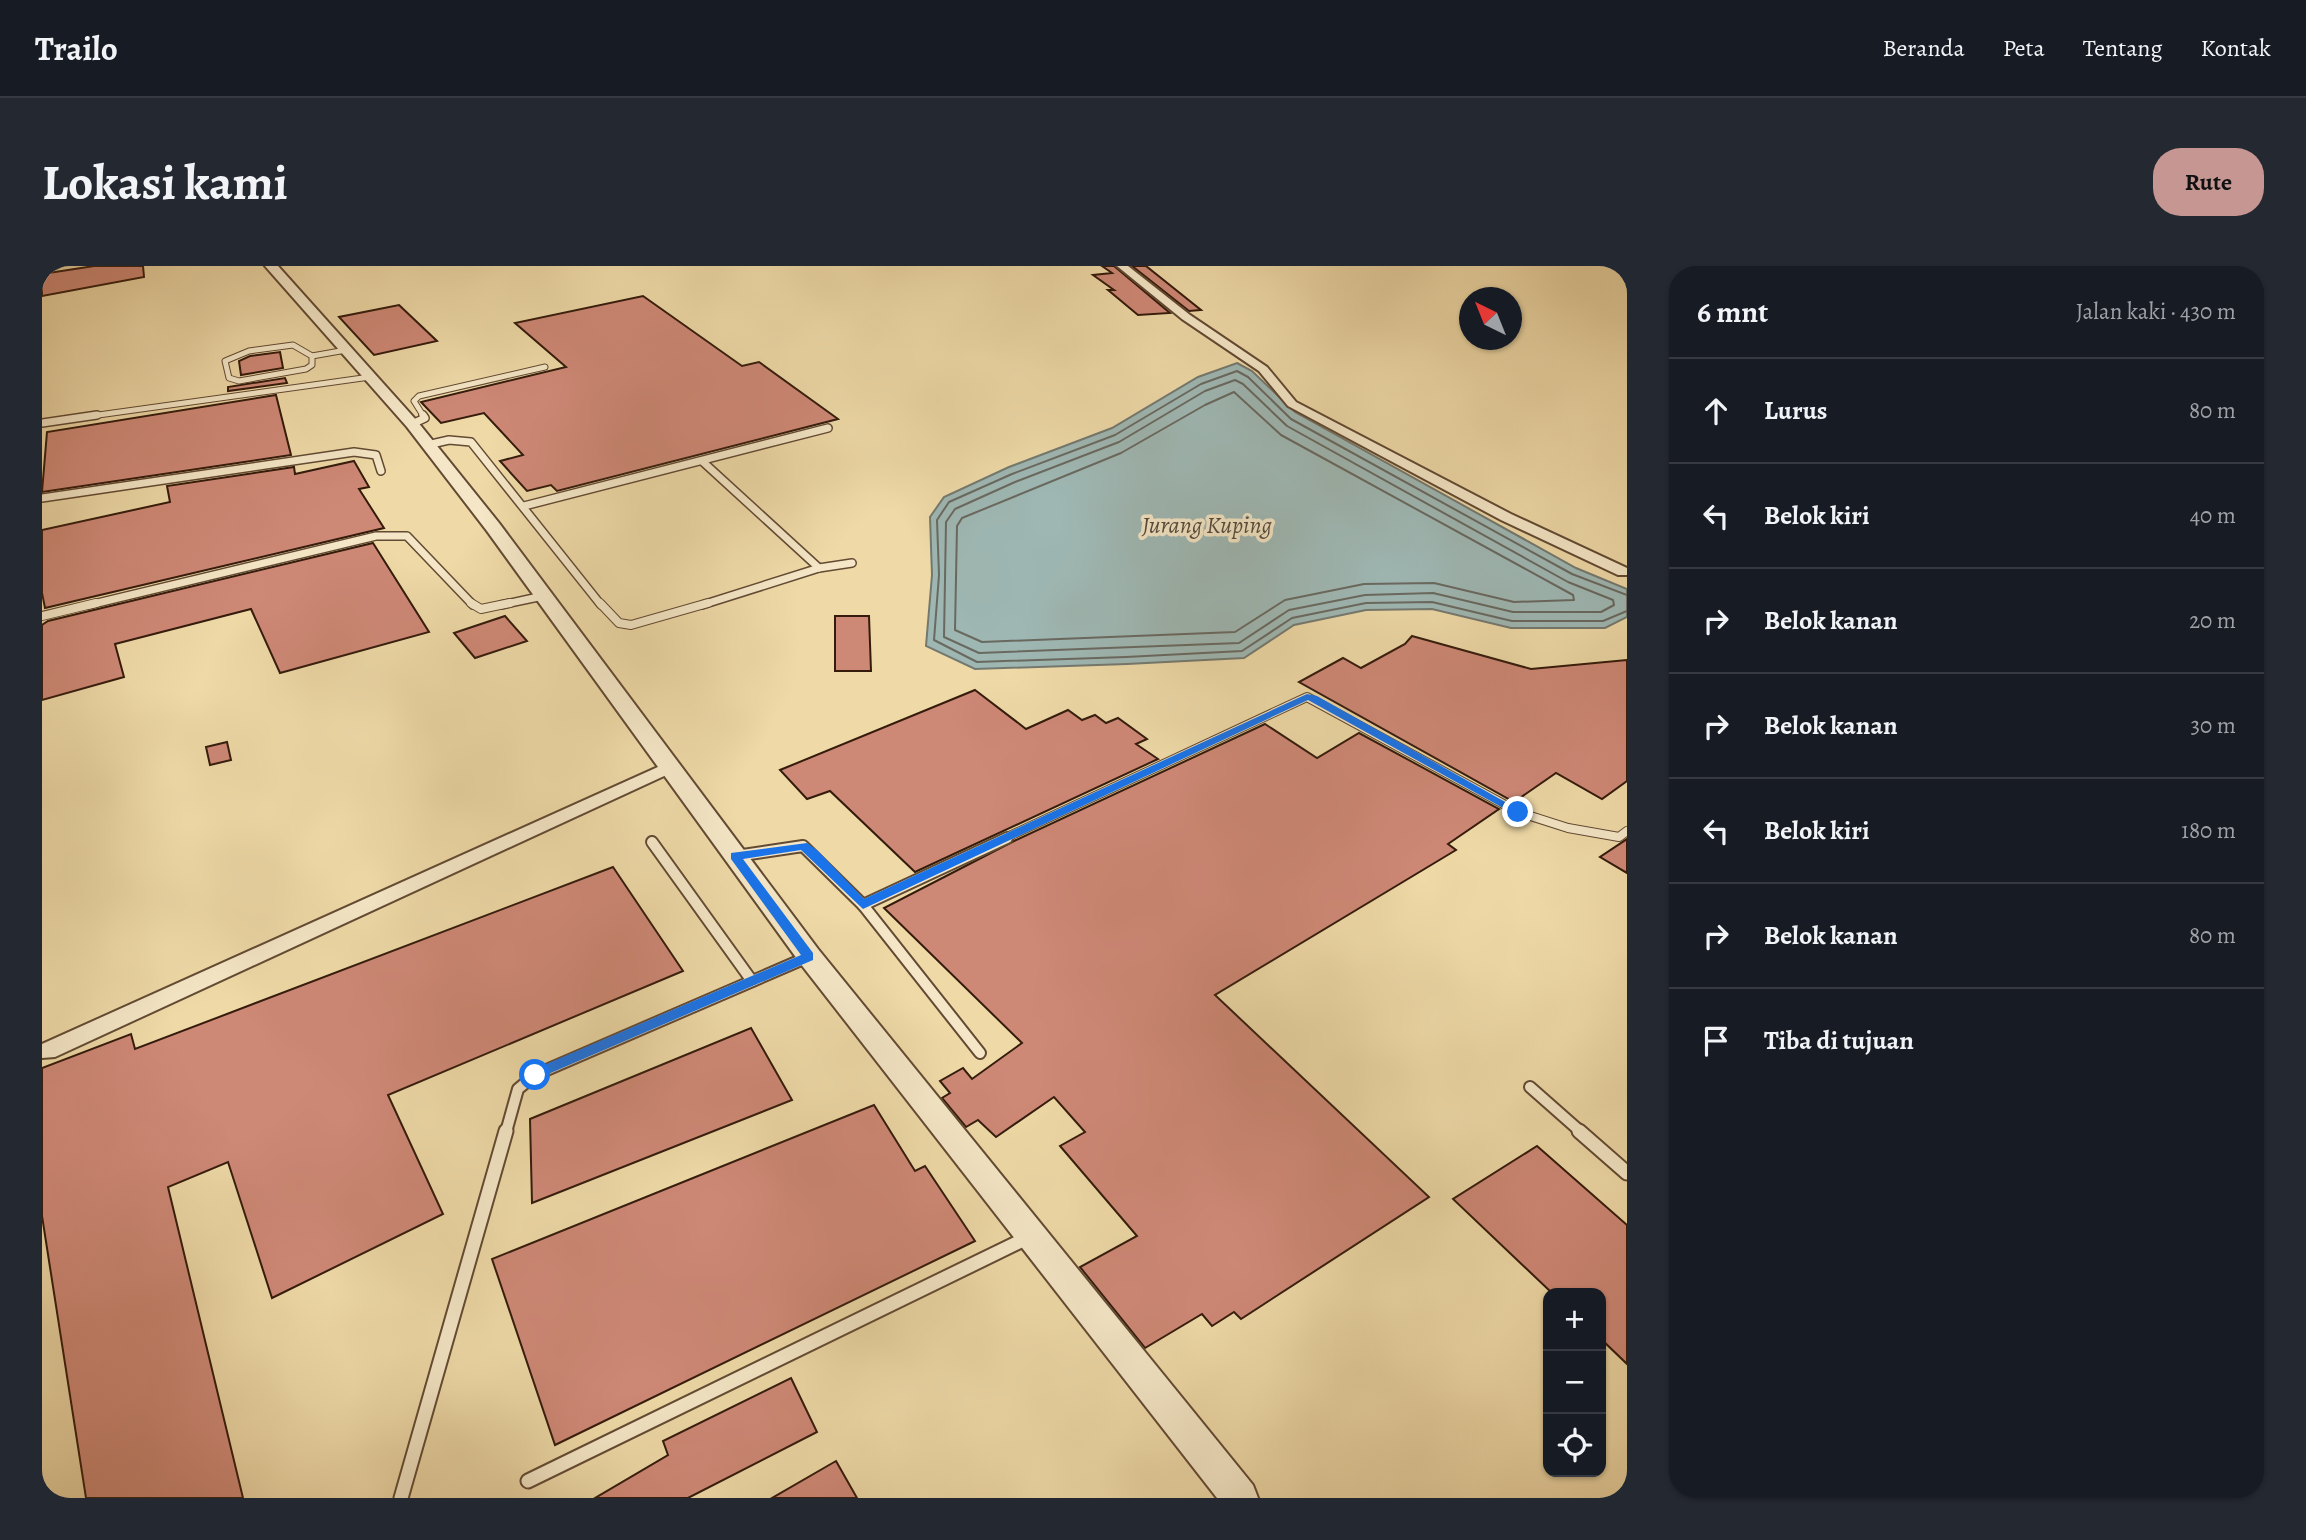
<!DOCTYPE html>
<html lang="id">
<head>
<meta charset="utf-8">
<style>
	body { margin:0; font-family:Alegreya,serif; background:#242831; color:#f1f3f6 }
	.controls { position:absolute; right:21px; bottom:21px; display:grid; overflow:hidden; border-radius:14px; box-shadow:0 2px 5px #0004 }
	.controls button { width:63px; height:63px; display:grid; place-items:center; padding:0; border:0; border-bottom:2px solid #363941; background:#171b24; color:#f1f3f6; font:35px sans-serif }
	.compass { position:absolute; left:1417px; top:21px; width:63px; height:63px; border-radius:50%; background:#171b24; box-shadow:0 2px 5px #0004; rotate:317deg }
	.stop { position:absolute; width:21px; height:21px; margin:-16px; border:5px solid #1a73e8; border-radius:50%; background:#fff }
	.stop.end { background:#1a73e8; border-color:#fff; box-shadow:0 2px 7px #0008 }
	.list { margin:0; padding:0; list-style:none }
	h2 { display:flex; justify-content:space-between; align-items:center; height:91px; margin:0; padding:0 28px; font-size:30px }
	h2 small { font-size:23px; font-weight:400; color:#9ea1a6 }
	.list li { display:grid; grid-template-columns:46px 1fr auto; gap:21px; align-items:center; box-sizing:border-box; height:105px; padding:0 28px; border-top:2px solid #363941 }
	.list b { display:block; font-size:26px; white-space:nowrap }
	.list em { font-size:23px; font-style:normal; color:#9ea1a6 }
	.icon { flex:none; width:38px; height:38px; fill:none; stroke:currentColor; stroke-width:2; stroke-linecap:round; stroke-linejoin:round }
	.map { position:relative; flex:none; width:1585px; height:1232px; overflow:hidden; border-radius:28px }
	header { display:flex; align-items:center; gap:42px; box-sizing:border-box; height:98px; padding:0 35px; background:#171b24; border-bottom:2px solid #363941 }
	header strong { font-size:33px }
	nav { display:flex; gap:38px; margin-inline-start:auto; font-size:24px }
	.intro { display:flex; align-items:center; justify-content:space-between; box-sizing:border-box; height:168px; padding:0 42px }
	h1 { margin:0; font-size:49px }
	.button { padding:18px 32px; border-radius:28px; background:#c59692; color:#111; font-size:24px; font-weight:700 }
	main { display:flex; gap:42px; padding:0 42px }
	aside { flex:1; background:#171b24; border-radius:28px; box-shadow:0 2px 5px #0004 }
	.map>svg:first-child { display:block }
	.water { fill:#9eb7b3; stroke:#747970; stroke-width:2 }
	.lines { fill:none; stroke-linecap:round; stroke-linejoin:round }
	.shore { stroke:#696960; stroke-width:2 }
	.building { fill:#ce8876; stroke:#341b0c; stroke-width:2 }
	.service-far4-casing { stroke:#624a33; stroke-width:7 }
	.service-far3-casing { stroke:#624a33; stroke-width:10 }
	.service-far2-casing { stroke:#624a33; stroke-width:10 }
	.service-far1-casing { stroke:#624a33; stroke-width:14 }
	.service-casing { stroke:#624a33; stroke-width:17 }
	.minor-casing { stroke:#624a33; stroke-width:4 }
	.tertiary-casing { stroke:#624a33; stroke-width:4 }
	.service-far4 { stroke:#f4e6c6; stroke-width:5 }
	.service-far3 { stroke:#f4e6c6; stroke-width:7 }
	.service-far2 { stroke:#f4e6c6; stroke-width:8 }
	.service-far1 { stroke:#f4e6c6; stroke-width:10 }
	.service { stroke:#f4e6c6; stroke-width:13 }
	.minor { fill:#f4e6c6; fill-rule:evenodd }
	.tertiary { fill:#f4e6c6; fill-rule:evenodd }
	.route { fill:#1a73e8 }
	.labels { text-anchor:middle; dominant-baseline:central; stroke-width:7; stroke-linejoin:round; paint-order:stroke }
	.far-water-label { font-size:24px; font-style:italic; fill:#544a3e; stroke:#f4e6c6 }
</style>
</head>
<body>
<header>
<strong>Trailo</strong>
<nav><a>Beranda</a><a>Peta</a><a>Tentang</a><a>Kontak</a></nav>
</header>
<div class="intro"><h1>Lokasi kami</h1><a class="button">Rute</a></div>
<main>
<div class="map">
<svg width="1585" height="1232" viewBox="0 0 1585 1232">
	<rect width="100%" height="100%" fill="#eed9a7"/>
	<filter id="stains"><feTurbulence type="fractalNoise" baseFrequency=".00286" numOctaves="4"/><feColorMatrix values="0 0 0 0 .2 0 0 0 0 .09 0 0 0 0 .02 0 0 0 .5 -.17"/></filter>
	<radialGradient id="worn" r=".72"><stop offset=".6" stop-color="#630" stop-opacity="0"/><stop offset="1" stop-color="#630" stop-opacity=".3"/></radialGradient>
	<path class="water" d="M 1195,97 L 1210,105 L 1253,146 L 1534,302 L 1585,323 L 1585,351 L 1563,362 L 1469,362 L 1390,343 L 1324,344 L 1252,359 L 1202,392 L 1085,398 L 933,403 L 884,380 L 890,309 L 888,251 L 902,231 L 967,201 L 1070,162 L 1156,111 Z"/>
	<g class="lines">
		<g class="shore">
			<path d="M 1193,114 L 1201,118 L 1245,160 L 1526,316 L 1571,334 L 1572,339 L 1559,346 L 1471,346 L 1391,327 L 1323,329 L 1247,344 L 1197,377 L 937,387 L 902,371 L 904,256 L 913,243 L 973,216 L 1077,176 L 1163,125 Z"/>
			<path d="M 1192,126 L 1239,169 L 1531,329 L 1532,334 L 1472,336 L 1392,317 L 1322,318 L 1243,334 L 1193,366 L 940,376 L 913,364 L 915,260 L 920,252 L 1079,187 L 1163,139 Z"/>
			<path d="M 1585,329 L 1530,308 L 1249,153 L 1206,111 L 1195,105 L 1159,118 L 1073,169 L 970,208 L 907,236 L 895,254 L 897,309 L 892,374 L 935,396 L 1084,391 L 1200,385 L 1250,352 L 1324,337 L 1390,336 L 1470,355 L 1561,355 L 1585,345"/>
		</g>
	</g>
	<g class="building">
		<path d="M 52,0 L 101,0 L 102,11 L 0,30 L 0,8 Z"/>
		<path d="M 1060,0 L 1072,0 L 1128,47 L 1096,49 L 1066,24 L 1072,24 L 1051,9 L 1070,7 Z"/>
		<path d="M 1090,0 L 1104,0 L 1159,44 L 1147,45 Z"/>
		<path d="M 601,30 L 700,100 L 717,96 L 796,153 L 515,225 L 509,219 L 485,225 L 458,195 L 481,189 L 442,147 L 399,157 L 379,136 L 524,101 L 473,57 Z"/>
		<path d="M 357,39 L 395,75 L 332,89 L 297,51 Z"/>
		<path d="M 238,86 L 241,102 L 199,109 L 197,95 L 208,90 Z"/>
		<path d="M 243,112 L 245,117 L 186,125 L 186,121 Z"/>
		<path d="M 234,129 L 249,189 L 0,226 L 5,166 Z"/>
		<path d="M 312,195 L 327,221 L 317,223 L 342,262 L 3,342 L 0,327 L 0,264 L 128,236 L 125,220 L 252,201 L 253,208 Z"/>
		<path d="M 331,277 L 387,366 L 238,407 L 209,343 L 73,378 L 82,411 L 0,434 L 0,359 L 6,355 Z"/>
		<path d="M 463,350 L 485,375 L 433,392 L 412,367 Z"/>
		<path d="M 793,350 L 827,350 L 829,405 L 793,405 Z"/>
		<path d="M 1370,370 L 1489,403 L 1585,394 L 1585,515 L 1560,533 L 1514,507 L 1472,536 L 1257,416 L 1301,392 L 1319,402 L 1363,378 Z"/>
		<path d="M 933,424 L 984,463 L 1026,444 L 1040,454 L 1053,449 L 1064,457 L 1076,452 L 1105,473 L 1094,478 L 1116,493 L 873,606 L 788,525 L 765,533 L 738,504 Z"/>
		<path d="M 1223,458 L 1275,492 L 1317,467 L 1457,543 L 1406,578 L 1414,584 L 1173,729 L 1387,931 L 1199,1053 L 1192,1046 L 1170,1060 L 1160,1048 L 1103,1082 L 1038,1001 L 1095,970 L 1018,880 L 1043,866 L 1012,831 L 954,871 L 936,854 L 924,861 L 900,832 L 908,827 L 898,815 L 921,802 L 930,813 L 980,777 L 842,642 L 972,575 Z"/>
		<path d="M 185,476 L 189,494 L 168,499 L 164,481 Z"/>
		<path d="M 1585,573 L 1585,607 L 1558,591 Z"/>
		<path d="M 571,601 L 641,705 L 346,829 L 401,948 L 230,1032 L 186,896 L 126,921 L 201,1232 L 44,1232 L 0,950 L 0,802 L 89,768 L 93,783 Z"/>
		<path d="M 709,762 L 750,834 L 490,937 L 488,853 Z"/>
		<path d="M 832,839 L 873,905 L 883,900 L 933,975 L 513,1179 L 450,993 Z"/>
		<path d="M 1495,880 L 1585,959 L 1585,1098 L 1559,1073 L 1559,1027 L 1510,1027 L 1411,933 Z"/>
		<path d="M 749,1112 L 775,1166 L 646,1232 L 553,1232 L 626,1189 L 621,1175 Z"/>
		<path d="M 794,1195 L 815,1232 L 730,1232 Z"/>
	</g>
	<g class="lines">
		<g class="service-far4-casing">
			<g id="service-far4">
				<path d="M 0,2 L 15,0"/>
				<path d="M 251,79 L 270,90 L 270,99 L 264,103 L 197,115 L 187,112 L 183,95 L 207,85 Z"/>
				<path d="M 270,90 L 304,84"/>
				<path d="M 42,151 L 328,111"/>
				<path d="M 382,151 L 372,135 L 377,130 L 503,101"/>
			</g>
		</g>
		<g class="service-far3-casing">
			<g id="service-far3">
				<path d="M 0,157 L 55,149"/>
				<path d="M 370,158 L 383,152 L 381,149"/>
				<path d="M 385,179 L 407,174 L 429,176 L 559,339"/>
				<path d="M 660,195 L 777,302"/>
				<path d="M 0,232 L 312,186 L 334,189 L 339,205"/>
				<path d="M 482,240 L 786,162"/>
				<path d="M 47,339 L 334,270 L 365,270 L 431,339"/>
				<path d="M 459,339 L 501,330"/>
				<path d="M 660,339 L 777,302 L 810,297"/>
			</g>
		</g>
		<g class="service-far2-casing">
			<g id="service-far2">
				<path d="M 429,337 L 439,343 L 468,337"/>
				<path d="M 558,337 L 577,357 L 589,359 L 666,337"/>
				<path d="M 0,350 L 54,337"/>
				<path d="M 961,573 L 1265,431 L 1476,546 L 1526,562 L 1577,571 L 1585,565"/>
			</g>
		</g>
		<g class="service-far1-casing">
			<g id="service-far1">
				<path d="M 610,576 L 710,715"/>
				<path d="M 694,590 L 761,580 L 821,639 L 965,572"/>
				<path d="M 821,639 L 938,787"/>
				<path d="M 1488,821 L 1539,866"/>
				<path d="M 464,866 L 476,823 L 493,809 L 766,691"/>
			</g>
		</g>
		<g class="service-casing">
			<g id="service">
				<path d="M 1537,865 L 1585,907"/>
				<path d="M 486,1215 L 987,971"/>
				<path d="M 359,1232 L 464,865"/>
			</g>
		</g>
		<g class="minor-casing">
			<g id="minor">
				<path d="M 1075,0 L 1086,0 L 1148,49 L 1225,101 L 1254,136 L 1469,248 L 1585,302 L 1585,309 L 1576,309 L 1459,254 L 1246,140 L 1217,105 L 1140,53 Z"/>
				<path d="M 627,496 L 636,501 L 633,505 L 13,791 L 0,792 L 0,778 Z"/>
			</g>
		</g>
		<g class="tertiary-casing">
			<path id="tertiary" d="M 223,0 L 236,0 L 375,155 L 457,257 L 776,683 L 1211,1219 L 1216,1232 L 1175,1232 L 758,697 L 445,265 L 365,161 Z"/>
		</g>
		<use href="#service-far4" class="service-far4"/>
		<use href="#service-far3" class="service-far3"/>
		<use href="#service-far2" class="service-far2"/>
		<use href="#service-far1" class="service-far1"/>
		<use href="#service" class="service"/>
		<use href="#minor" class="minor"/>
		<use href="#tertiary" class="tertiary"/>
	</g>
	<path class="route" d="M 1265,428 L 1275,430 L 1481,546 L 1472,548 L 1266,434 L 821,643 L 759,584 L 701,593 L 771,687 L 771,694 L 497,812 L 488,812 L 486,809 L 488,805 L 759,689 L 689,593 L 689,587 L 765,577 L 776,585 L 822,633 Z"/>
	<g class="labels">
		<g class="far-water-label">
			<text x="1165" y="259">Jurang Kuping</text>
		</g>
	</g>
	<rect width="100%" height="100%" filter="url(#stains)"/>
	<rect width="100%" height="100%" fill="url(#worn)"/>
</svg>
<div class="controls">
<button>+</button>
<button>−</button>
<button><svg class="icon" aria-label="locate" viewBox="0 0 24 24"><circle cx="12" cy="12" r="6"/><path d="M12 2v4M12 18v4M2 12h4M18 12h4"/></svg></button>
</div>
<svg class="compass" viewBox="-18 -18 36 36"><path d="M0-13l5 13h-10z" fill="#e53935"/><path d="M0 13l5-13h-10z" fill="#9ea1a6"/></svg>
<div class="stop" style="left:493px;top:809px"></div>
<div class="stop end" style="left:1476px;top:546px"></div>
</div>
<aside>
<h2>6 mnt<small>Jalan kaki · 430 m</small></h2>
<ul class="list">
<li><svg class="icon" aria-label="ahead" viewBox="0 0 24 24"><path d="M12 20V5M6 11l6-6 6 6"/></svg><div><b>Lurus</b></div><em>80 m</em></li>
<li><svg class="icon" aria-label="left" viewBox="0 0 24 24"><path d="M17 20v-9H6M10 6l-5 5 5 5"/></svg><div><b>Belok kiri</b></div><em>40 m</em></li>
<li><svg class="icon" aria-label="right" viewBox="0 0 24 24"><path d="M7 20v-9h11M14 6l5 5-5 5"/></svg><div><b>Belok kanan</b></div><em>20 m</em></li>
<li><svg class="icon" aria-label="right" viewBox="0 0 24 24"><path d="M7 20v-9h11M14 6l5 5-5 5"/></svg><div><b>Belok kanan</b></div><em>30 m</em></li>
<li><svg class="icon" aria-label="left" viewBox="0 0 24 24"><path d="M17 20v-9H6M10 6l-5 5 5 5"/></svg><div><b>Belok kiri</b></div><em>180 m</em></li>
<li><svg class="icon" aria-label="right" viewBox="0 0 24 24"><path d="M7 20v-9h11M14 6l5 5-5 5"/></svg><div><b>Belok kanan</b></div><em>80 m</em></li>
<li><svg class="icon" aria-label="arrive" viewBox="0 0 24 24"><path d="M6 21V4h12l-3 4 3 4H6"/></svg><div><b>Tiba di tujuan</b></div></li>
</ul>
</aside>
</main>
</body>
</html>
